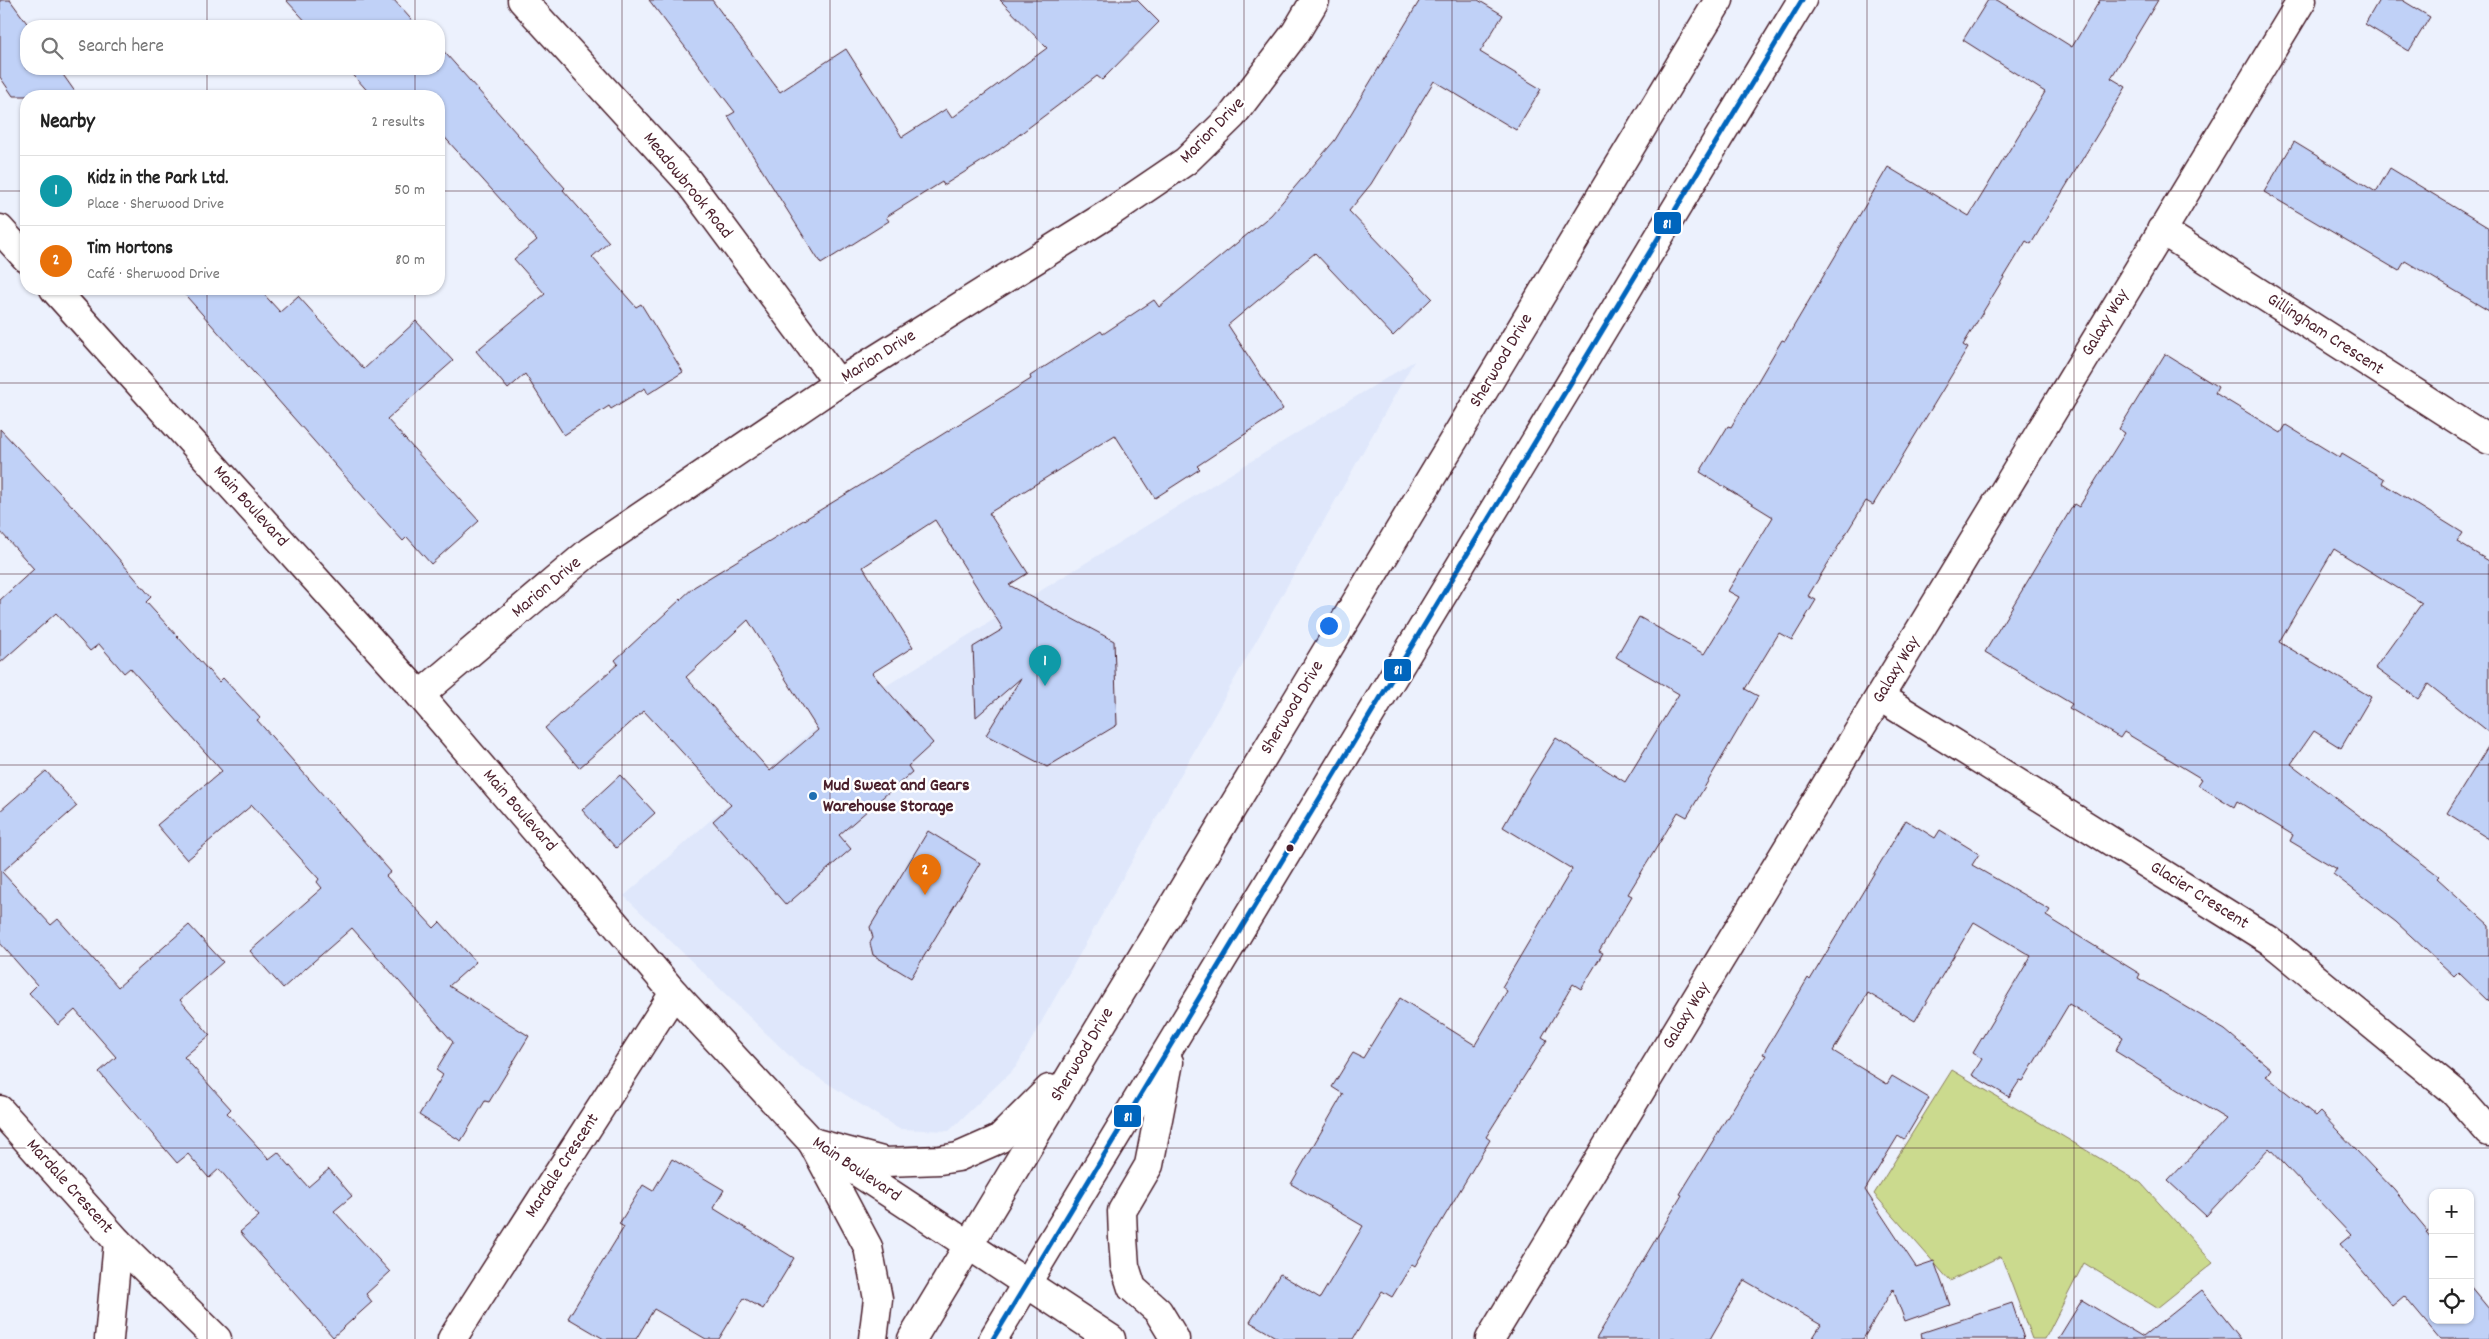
<!DOCTYPE html>
<html lang="en">
<head>
<meta charset="utf-8">
<style>
	body { margin:0; font-family:Dekko,sans-serif; background:#f6f6f6; color:#222 }
	.controls { position:absolute; right:15px; bottom:15px; display:grid; overflow:hidden; border-radius:10px; box-shadow:0 1px 4px #0004 }
	.controls button { width:45px; height:45px; display:grid; place-items:center; padding:0; border:0; border-bottom:1px solid #e0e0e0; background:#fff; color:#222; font:25px sans-serif }
	.you { position:absolute; left:1328px; top:625px; width:18px; height:18px; margin:-12px; border:4px solid #fff; border-radius:50%; background:#1a73e8; box-shadow:0 0 0 8px #1a73e833 }
	.badge { display:grid; place-items:center; width:32px; height:32px; border-radius:50%; background:#d93025; color:#fff; font-size:16px; font-weight:700 }
	.pin { position:absolute; translate:-50% -41px; filter:drop-shadow(0 1px 2px #0008) }
	.pin::after { content:''; position:absolute; top:26px; width:18px; height:15px; background:inherit; clip-path:polygon(0 0,100% 0,50% 100%) }
	.list { margin:0; padding:0; list-style:none }
	h2 { display:flex; justify-content:space-between; align-items:center; height:65px; margin:0; padding:0 20px; font-size:21px }
	h2 small { font-size:16px; font-weight:400; color:#767676 }
	.list li { display:grid; grid-template-columns:32px 1fr auto; gap:15px; align-items:center; box-sizing:border-box; height:70px; padding:0 20px; border-top:1px solid #e0e0e0 }
	.list b { display:block; font-size:19px; white-space:nowrap }
	.list p { margin:0; font-size:16px; white-space:nowrap; color:#767676 }
	.list em { font-size:16px; font-style:normal; color:#767676 }
	.icon { flex:none; width:28px; height:28px; fill:none; stroke:currentColor; stroke-width:2; stroke-linecap:round; stroke-linejoin:round }
	.map { position:relative; flex:none; width:2489px; height:1339px; overflow:hidden }
	.search { position:absolute; background:#fff; box-shadow:0 1px 4px #0004; left:20px; top:20px; width:425px; height:55px; display:flex; align-items:center; gap:12px; box-sizing:border-box; padding:0 18px; border-radius:20px; color:#767676; font-size:19px }
	.panel { position:absolute; background:#fff; box-shadow:0 1px 4px #0004; left:20px; top:90px; width:425px; height:205px; border-radius:20px }
	.map>svg:first-child { display:block }
	.built { fill:#dfe7fb }
	.green { fill:#cbda8e; stroke:#8a7c5c }
	.building { fill:#c0d1f7; stroke:#4a1f2b; fill-rule:evenodd }
	.lines { fill:none; stroke-linecap:round; stroke-linejoin:round }
	.minor-casing { stroke:#4a1f2b; stroke-width:31 }
	.tertiary-casing { stroke:#4a1f2b; stroke-width:31 }
	.secondary-casing { stroke:#4a1f2b; stroke-width:31 }
	.minor { stroke:#fff; stroke-width:28 }
	.tertiary { stroke:#fff; stroke-width:28 }
	.secondary { stroke:#fff; stroke-width:28 }
	.bus-1-casing { stroke:#fff; stroke-width:9 }
	.bus-1 { stroke:#0065bd; stroke-width:5 }
	.grid { fill:none; stroke:#4a1f2b; stroke-width:1; stroke-opacity:0.55 }
	.poi-dot { fill:#1f6fb2; stroke:#fff; stroke-width:2 }
	.bus-dot { fill:#4a1f2b; stroke:#fff; stroke-width:2 }
	.labels { text-anchor:middle; dominant-baseline:central; stroke-width:5; stroke-linejoin:round; paint-order:stroke }
	.street-label { font-size:18px; fill:#4a1f2b; stroke:#fff }
	.poi-label { font-size:18px; font-weight:bold; fill:#4a1f2b; stroke:#fff; text-anchor:start }
	.line-badge { stroke:#fff; stroke-width:2 }
	.badge-label { font-size:14px; text-anchor:middle; font-weight:bold; fill:#fff }
</style>
</head>
<body>
<div class="map">
<svg width="2489" height="1339" viewBox="0 0 2489 1339">
	<rect width="100%" height="100%" fill="#ecf1fd"/>
	<filter id="ink" filterUnits="userSpaceOnUse"><feTurbulence type="fractalNoise" baseFrequency=".02" numOctaves="2"/><feDisplacementMap in="SourceGraphic" scale="10" xChannelSelector="R" yChannelSelector="G"/><feConvolveMatrix kernelMatrix="1 2 1 2 8 2 1 2 1" color-interpolation-filters="sRGB"/></filter>
	<g filter="url(#ink)">
		<path class="built" d="M 1414,361 L 1016,1067 L 949,1131 L 899,1129 L 799,1065 L 624,896 L 811,732 Z"/>
		<path class="green" d="M 1952,1070 L 2141,1183 L 2213,1263 L 2157,1308 L 2084,1263 L 2045,1339 L 2032,1339 L 2001,1256 L 1950,1281 L 1874,1194 Z"/>
		<g class="building">
			<path d="M 0,0 L 10,0 L 29,26 L 26,26 L 26,69 L 59,69 L 78,96 L 13,96 L 0,77 Z"/>
			<path d="M 286,0 L 394,0 L 417,26 L 310,26 Z"/>
			<path d="M 649,0 L 712,0 L 780,92 L 846,49 L 902,137 L 946,109 L 952,118 L 1047,48 L 1000,0 L 1137,0 L 1159,22 L 1102,80 L 1097,76 L 995,153 L 944,185 L 942,182 L 886,217 L 889,221 L 821,264 L 728,116 L 735,112 Z"/>
			<path d="M 1420,0 L 1478,0 L 1503,15 L 1480,52 L 1541,89 L 1516,130 L 1434,81 L 1371,184 L 1349,211 L 1432,298 L 1393,336 L 1315,253 L 1228,325 L 1283,409 L 1197,466 L 1200,469 L 1155,498 L 1115,435 L 989,513 L 1028,573 L 1009,585 L 1114,641 L 1117,725 L 1047,767 L 986,735 L 1021,678 L 976,717 L 973,647 L 1003,629 L 935,520 L 863,567 L 913,647 L 872,673 L 933,743 L 908,766 L 912,772 L 839,835 L 851,849 L 786,905 L 713,821 L 731,805 L 644,711 L 579,768 L 545,728 L 618,664 L 615,660 L 694,587 L 879,474 L 1031,379 L 1030,376 L 1101,331 L 1103,334 L 1154,300 L 1159,307 L 1271,215 L 1335,140 ZM 748,620 L 818,730 L 770,771 L 686,677 Z"/>
			<path d="M 1988,0 L 1997,0 L 2072,47 L 2100,0 L 2158,0 L 2111,78 L 2126,87 L 2031,244 L 2026,241 L 1963,345 L 1968,348 L 1873,505 L 1866,501 L 1808,596 L 1816,600 L 1792,640 L 1779,633 L 1745,689 L 1758,696 L 1687,817 L 1678,812 L 1660,842 L 1628,894 L 1632,896 L 1599,951 L 1603,953 L 1581,989 L 1573,984 L 1542,1037 L 1547,1040 L 1486,1137 L 1490,1140 L 1415,1266 L 1412,1264 L 1392,1297 L 1382,1291 L 1353,1339 L 1279,1339 L 1250,1322 L 1280,1274 L 1320,1298 L 1363,1226 L 1291,1184 L 1343,1094 L 1332,1087 L 1351,1056 L 1353,1053 L 1363,1058 L 1400,998 L 1475,1045 L 1507,991 L 1502,987 L 1572,869 L 1503,827 L 1531,778 L 1556,738 L 1625,782 L 1679,694 L 1616,657 L 1639,617 L 1704,654 L 1739,597 L 1728,591 L 1773,517 L 1700,472 L 1728,426 L 1731,427 L 1782,340 L 1785,341 L 1888,167 L 1969,216 L 2045,92 L 1963,40 Z"/>
			<path d="M 2379,0 L 2402,0 L 2430,17 L 2409,51 L 2365,24 Z"/>
			<path d="M 439,46 L 565,188 L 563,190 L 609,242 L 592,257 L 636,307 L 641,304 L 683,372 L 648,394 L 645,388 L 611,409 L 609,406 L 564,435 L 525,374 L 508,389 L 476,351 L 545,294 L 514,259 L 537,240 L 439,131 L 439,96 L 372,96 L 348,69 L 439,69 Z"/>
			<path d="M 2294,142 L 2376,192 L 2390,168 L 2489,228 L 2489,311 L 2405,261 L 2399,271 L 2264,192 Z"/>
			<path d="M 180,289 L 259,289 L 280,312 L 298,296 L 364,369 L 416,321 L 453,361 L 387,419 L 479,521 L 431,564 L 407,537 L 403,541 L 373,508 Z"/>
			<path d="M 2165,354 L 2218,387 L 2215,393 L 2281,433 L 2286,425 L 2340,458 L 2342,454 L 2384,479 L 2382,483 L 2463,533 L 2457,542 L 2489,561 L 2489,732 L 2428,684 L 2418,699 L 2375,668 L 2422,603 L 2334,549 L 2279,642 L 2371,697 L 2341,748 L 2314,731 L 2291,764 L 2439,876 L 2437,878 L 2489,925 L 2489,1002 L 2458,972 L 2454,976 L 2396,922 L 2333,874 L 2337,869 L 2290,841 L 2293,835 L 2237,801 L 2234,807 L 2198,785 L 2202,779 L 2124,732 L 2120,738 L 2069,708 L 2072,704 L 1985,652 L 2074,504 L 2079,507 L 2125,433 L 2119,429 Z"/>
			<path d="M 0,429 L 89,524 L 151,597 L 146,602 L 219,682 L 223,678 L 260,718 L 257,720 L 391,872 L 386,876 L 434,928 L 440,922 L 476,962 L 449,986 L 529,1036 L 489,1102 L 485,1101 L 461,1141 L 419,1115 L 443,1075 L 436,1070 L 453,1042 L 352,928 L 283,988 L 250,951 L 322,888 L 317,882 L 319,879 L 252,805 L 187,860 L 157,825 L 222,771 L 130,668 L 124,673 L 99,644 L 90,651 L 56,613 L 0,663 L 0,600 L 34,569 L 0,531 Z"/>
			<path d="M 2489,745 L 2489,839 L 2447,813 Z"/>
			<path d="M 46,771 L 77,806 L 2,872 L 51,925 L 58,919 L 118,987 L 189,925 L 223,962 L 180,1000 L 210,1035 L 184,1057 L 231,1109 L 227,1113 L 269,1159 L 278,1152 L 308,1187 L 329,1169 L 352,1196 L 334,1211 L 390,1272 L 366,1294 L 372,1302 L 333,1337 L 240,1232 L 259,1216 L 219,1169 L 209,1178 L 188,1154 L 177,1163 L 99,1072 L 116,1057 L 75,1010 L 58,1025 L 29,993 L 37,985 L 0,943 L 0,811 Z"/>
			<path d="M 620,775 L 655,813 L 616,848 L 582,810 Z"/>
			<path d="M 1906,820 L 1935,838 L 1940,830 L 1979,854 L 1972,865 L 2050,910 L 2046,916 L 2140,974 L 2138,978 L 2225,1030 L 2271,1069 L 2266,1076 L 2316,1116 L 2320,1112 L 2394,1190 L 2428,1231 L 2426,1232 L 2433,1240 L 2433,1320 L 2470,1320 L 2470,1286 L 2489,1309 L 2489,1339 L 2440,1339 L 2404,1296 L 2392,1306 L 2340,1244 L 2351,1235 L 2269,1148 L 2206,1216 L 2168,1181 L 2226,1119 L 2115,1051 L 2123,1037 L 2069,1004 L 2023,1081 L 2020,1080 L 2009,1097 L 1972,1075 L 1982,1059 L 1973,1053 L 2031,956 L 1974,922 L 1915,1021 L 1868,993 L 1833,1051 L 1887,1084 L 1892,1076 L 1929,1098 L 1904,1140 L 1898,1136 L 1865,1190 L 1916,1267 L 1934,1261 L 1950,1305 L 1905,1321 L 1893,1289 L 1863,1339 L 1812,1339 L 1821,1325 L 1744,1280 L 1710,1339 L 1596,1339 L 1682,1195 L 1680,1194 L 1766,1055 L 1763,1054 L 1808,978 L 1810,980 Z"/>
			<path d="M 928,831 L 980,863 L 911,978 L 873,955 L 870,943 L 873,938 L 870,927 Z"/>
			<path d="M 672,1159 L 724,1190 L 713,1208 L 794,1258 L 763,1309 L 744,1298 L 719,1339 L 706,1339 L 654,1309 L 636,1339 L 604,1339 L 568,1318 L 624,1227 L 619,1224 L 643,1185 L 653,1191 Z"/>
			<path d="M 2202,1290 L 2241,1339 L 2058,1339 L 2082,1300 L 2143,1337 Z"/>
			<path d="M 2012,1303 L 2024,1339 L 1922,1339 L 1921,1333 Z"/>
		</g>
		<g class="lines">
			<g class="minor-casing">
				<g id="minor">
					<path d="M 522,0 L 688,181 L 838,383"/>
					<path d="M 2161,230 L 2489,440"/>
					<path d="M 420,695 L 590,551 L 838,383 L 1108,214 L 1186,161 L 1232,116 L 1296,32 L 1315,0"/>
					<path d="M 1880,697 L 2269,940 L 2454,1092 L 2489,1132"/>
					<path d="M 0,1110 L 118,1242 L 217,1339"/>
					<path d="M 109,1339 L 118,1242"/>
					<path d="M 452,1339 L 674,993"/>
					<path d="M 1490,1339 L 2302,0"/>
				</g>
			</g>
			<g class="tertiary-casing">
				<g id="tertiary">
					<path d="M 0,229 L 26,258"/>
					<path d="M 54,289 L 420,695 L 674,993 L 812,1142 L 1111,1339"/>
				</g>
			</g>
			<g class="secondary-casing">
				<g id="secondary">
					<path d="M 1169,1062 L 1149,1165 L 1122,1211 L 1123,1238 L 1125,1266 L 1132,1288 L 1158,1311 L 1175,1339"/>
					<path d="M 812,1142 L 886,1162 L 940,1160 L 958,1157 L 999,1139 L 1049,1089"/>
					<path d="M 812,1142 L 868,1247 L 878,1299 L 873,1339"/>
					<path d="M 912,1339 L 1719,0"/>
					<path d="M 993,1339 L 1802,0"/>
				</g>
			</g>
			<use href="#minor" class="minor"/>
			<use href="#tertiary" class="tertiary"/>
			<use href="#secondary" class="secondary"/>
			<g class="bus-1-casing">
				<path id="bus-1" d="M 993,1339 L 1802,0"/>
			</g>
			<use href="#bus-1" class="bus-1"/>
		</g>
	</g>
	<path class="grid" d="M 207,0 L 207,26M 415,0 L 415,26M 622,0 L 622,1339M 830,0 L 830,1339M 1037,0 L 1037,1339M 1244,0 L 1244,1339M 1452,0 L 1452,1339M 1659,0 L 1659,1339M 1867,0 L 1867,1339M 2074,0 L 2074,1339M 2282,0 L 2282,1339M 207,69 L 207,96M 415,69 L 415,96M 0,191 L 26,191M 439,191 L 2489,191M 207,289 L 207,1339M 415,289 L 415,1339M 0,383 L 2489,383M 0,574 L 2489,574M 0,765 L 2489,765M 0,956 L 2489,956M 0,1148 L 2489,1148"/>
	<circle class="poi-dot" cx="813" cy="796" r="5"/>
	<circle class="bus-dot" cx="1290" cy="848" r="4.5"/>
	<g class="labels">
		<g class="street-label">
			<text transform="translate(1213 131) rotate(-46)">Marion Drive</text>
			<text transform="translate(687 186) rotate(51)">Meadowbrook Road</text>
			<text transform="translate(2106 323) rotate(-59)">Galaxy Way</text>
			<text transform="translate(2325 335) rotate(33)">Gillingham Crescent</text>
			<text transform="translate(879 357) rotate(-32)">Marion Drive</text>
			<text transform="translate(1502 361) rotate(-59)">Sherwood Drive</text>
			<text transform="translate(250 507) rotate(48)">Main Boulevard</text>
			<text transform="translate(547 588) rotate(-40)">Marion Drive</text>
			<text transform="translate(1897 670) rotate(-59)">Galaxy Way</text>
			<text transform="translate(1293 708) rotate(-59)">Sherwood Drive</text>
			<text transform="translate(519 811) rotate(49)">Main Boulevard</text>
			<text transform="translate(2199 896) rotate(32)">Glacier Crescent</text>
			<text transform="translate(1687 1016) rotate(-59)">Galaxy Way</text>
			<text transform="translate(1083 1055) rotate(-59)">Sherwood Drive</text>
			<text transform="translate(563 1166) rotate(-57)">Mardale Crescent</text>
			<text transform="translate(856 1170) rotate(34)">Main Boulevard</text>
			<text transform="translate(69 1187) rotate(48)">Mardale Crescent</text>
		</g>
		<g class="poi-label">
			<text x="823" y="786">Mud Sweat and Gears<tspan x="823" dy="21">Warehouse Storage</tspan></text>
		</g>
	</g>
	<g class="line-badge">
		<rect x="1653" y="211" width="29" height="24" rx="5" fill="#0065bd"/>
		<rect x="1383" y="658" width="29" height="24" rx="5" fill="#0065bd"/>
		<rect x="1113" y="1104" width="29" height="24" rx="5" fill="#0065bd"/>
	</g>
	<g class="badge-label">
		<text x="1667" y="228">81</text>
		<text x="1398" y="674">81</text>
		<text x="1128" y="1121">81</text>
	</g>
</svg>
<div class="controls">
<button>+</button>
<button>−</button>
<button><svg class="icon" aria-label="locate" viewBox="0 0 24 24"><circle cx="12" cy="12" r="6"/><path d="M12 2v4M12 18v4M2 12h4M18 12h4"/></svg></button>
</div>
<div class="you"></div>
<div class="pin badge" style="left:1045px;top:686px;background:#0f9aa8">1</div>
<div class="pin badge" style="left:925px;top:895px;background:#e8710a">2</div>
<div class="search"><svg class="icon" aria-label="search" viewBox="0 0 24 24"><circle cx="10" cy="10" r="6"/><path d="M15 15l6 6"/></svg>Search here</div>
<section class="panel">
<h2>Nearby<small>2 results</small></h2>
<ul class="list">
<li><span class="badge" style="background:#0f9aa8">1</span><div><b>Kidz in the Park Ltd.</b><p>Place · Sherwood Drive</p></div><em>50 m</em></li>
<li><span class="badge" style="background:#e8710a">2</span><div><b>Tim Hortons</b><p>Café · Sherwood Drive</p></div><em>80 m</em></li>
</ul>
</section>
</div>
</body>
</html>
